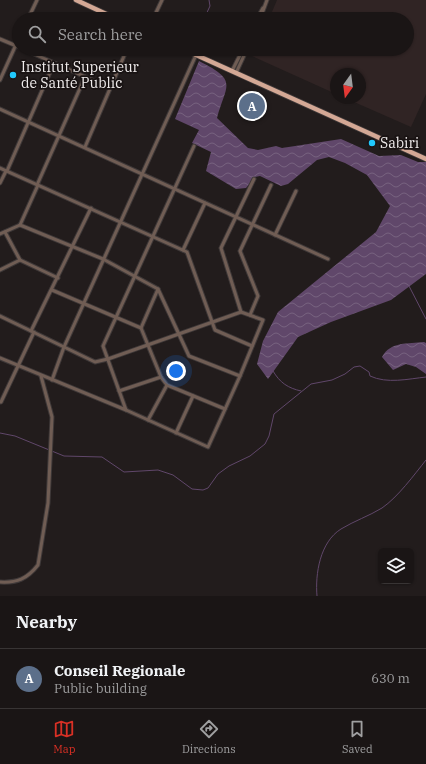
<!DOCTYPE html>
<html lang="en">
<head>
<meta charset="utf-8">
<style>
	body { margin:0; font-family:"IBM Plex Serif",serif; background:#272222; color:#f1f3f6 }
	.controls { position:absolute; right:12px; bottom:12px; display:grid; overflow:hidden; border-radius:6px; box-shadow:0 1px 3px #0004 }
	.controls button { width:36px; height:36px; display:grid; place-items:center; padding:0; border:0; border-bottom:1px solid #383434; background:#1a1515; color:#f1f3f6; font:20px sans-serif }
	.compass { position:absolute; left:330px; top:68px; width:36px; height:36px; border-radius:50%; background:#1a1515; box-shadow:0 1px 3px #0004; rotate:194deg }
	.you { position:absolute; left:176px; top:371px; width:14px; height:14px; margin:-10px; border:3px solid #fff; border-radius:50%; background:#1a73e8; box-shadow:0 0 0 6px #1a73e833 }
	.badge { display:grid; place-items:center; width:26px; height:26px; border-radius:50%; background:#d93025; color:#fff; font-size:13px; font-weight:700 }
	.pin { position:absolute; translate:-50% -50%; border:2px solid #fff; box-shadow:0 1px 4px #0006 }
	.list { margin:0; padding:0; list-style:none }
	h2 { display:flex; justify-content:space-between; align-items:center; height:52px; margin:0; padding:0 16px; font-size:17px }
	h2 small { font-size:13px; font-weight:400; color:#9f9fa0 }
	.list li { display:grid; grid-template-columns:26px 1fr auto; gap:12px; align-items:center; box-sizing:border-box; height:60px; padding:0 16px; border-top:1px solid #383434 }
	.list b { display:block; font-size:15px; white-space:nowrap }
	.list p { margin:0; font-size:13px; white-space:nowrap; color:#9f9fa0 }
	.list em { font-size:13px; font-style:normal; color:#9f9fa0 }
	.icon { flex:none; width:22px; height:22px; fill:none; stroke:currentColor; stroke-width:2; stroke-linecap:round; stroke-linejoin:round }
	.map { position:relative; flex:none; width:426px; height:596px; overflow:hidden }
	.search { position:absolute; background:#1a1515; box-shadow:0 1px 3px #0004; left:12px; right:12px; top:12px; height:44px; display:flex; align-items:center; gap:10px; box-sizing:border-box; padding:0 14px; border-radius:22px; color:#9f9fa0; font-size:15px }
	.sheet { height:112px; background:#1a1515 }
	nav { display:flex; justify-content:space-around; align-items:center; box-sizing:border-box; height:56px; border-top:1px solid #383434; background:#1a1515; font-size:11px; color:#9f9fa0 }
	nav a { display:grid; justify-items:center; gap:2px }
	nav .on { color:#d93025 }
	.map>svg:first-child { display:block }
	.built { fill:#302424 }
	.water { fill:url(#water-waves) }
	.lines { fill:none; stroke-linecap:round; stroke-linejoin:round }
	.stream { stroke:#60476a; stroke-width:1 }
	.minor-casing { stroke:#3f3939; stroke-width:5 }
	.trunk-casing { stroke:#3f3939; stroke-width:6 }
	.minor { stroke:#705d54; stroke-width:3 }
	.trunk { stroke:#d4a895; stroke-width:4.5 }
	.poi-dot { fill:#21c9fd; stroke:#191313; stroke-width:1.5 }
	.labels { text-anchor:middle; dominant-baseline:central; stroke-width:3.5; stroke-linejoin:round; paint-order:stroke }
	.poi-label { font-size:14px; fill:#f0ecec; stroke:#191313; text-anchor:start }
</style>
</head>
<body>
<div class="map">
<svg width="426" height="596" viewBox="0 0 426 596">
	<defs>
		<pattern id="water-waves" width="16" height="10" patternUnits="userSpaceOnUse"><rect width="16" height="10" fill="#60476a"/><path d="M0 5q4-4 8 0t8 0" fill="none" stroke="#77627f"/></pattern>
	</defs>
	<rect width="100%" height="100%" fill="#221c1c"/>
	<path class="built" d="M 277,0 L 426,0 L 426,94 L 411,127 L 345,98 L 360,98 L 360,74 L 336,74 L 336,94 L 252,56 L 255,49 L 407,49 L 407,19 L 269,19 Z"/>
	<g class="water">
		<path d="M 199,61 C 239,81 226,84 217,118 L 248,148 L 258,150 L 276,146 L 282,148 L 341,139 L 379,156 L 401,155 L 418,162 L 426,162 L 426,274 L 391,300 L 331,322 L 298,337 L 268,379 L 257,364 L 263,341 L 278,312 L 376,232 L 390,206 L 367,175 L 345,163 L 329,157 L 317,160 L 288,184 L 281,186 L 260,176 L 255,177 L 246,188 L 236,189 L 206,171 L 211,152 L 192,143 L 199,130 L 175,119 Z"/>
		<path d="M 424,342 L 426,343 L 426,374 L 416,367 L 406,364 L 393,370 L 382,357 C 391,341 408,344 424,342 Z"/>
	</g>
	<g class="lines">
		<g class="stream">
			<path d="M 204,19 L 210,6 L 209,0"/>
			<path d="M 175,50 L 175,49"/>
			<path d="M 409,286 L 426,319"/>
			<path d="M 273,371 C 280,383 288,388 301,391"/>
			<path d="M 0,433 L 15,436 L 64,456 L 102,457 L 124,472 L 158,470 L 173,475 L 192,489 L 203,490 L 208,488 L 218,474 L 229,466 L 250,456 L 265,444 L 269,436 L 274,414 L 311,384 L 332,380 L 345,374 L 354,367 L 360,366 L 369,372 L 370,376 C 387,384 408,379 426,377"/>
			<path d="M 317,596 C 315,574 320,542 341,529 C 354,521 369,516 382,508 C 398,497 414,475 426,460"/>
		</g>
		<g class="minor-casing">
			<g id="minor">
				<path d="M 28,19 L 37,0"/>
				<path d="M 153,19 L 162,0"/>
				<path d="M 257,19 L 263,8"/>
				<path d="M 260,19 L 267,0"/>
				<path d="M 0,39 L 19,47"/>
				<path d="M 23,49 L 110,88"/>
				<path d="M 232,71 L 243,49"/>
				<path d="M 236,73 L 247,49"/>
				<path d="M 0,80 L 19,38"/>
				<path d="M 0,109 L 328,259"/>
				<path d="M 85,147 L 127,49"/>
				<path d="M 0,168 L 187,252 L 215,330 L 252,346"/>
				<path d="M 7,171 L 54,63"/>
				<path d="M 0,183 L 6,171"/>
				<path d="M 37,185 L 85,77"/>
				<path d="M 91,208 L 31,331 L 95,362 L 108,359 L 241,312 L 263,320 L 240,376"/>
				<path d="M 20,225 L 103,259 L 158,289 L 189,356 L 240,376 L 208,447 L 126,410"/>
				<path d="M 5,232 L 20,260"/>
				<path d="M 0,234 L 20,225 L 38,185"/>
				<path d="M 275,235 L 296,191"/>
				<path d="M 183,250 L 205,203"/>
				<path d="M 0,270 L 20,260 L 58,278"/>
				<path d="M 52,290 L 141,328 L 161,377 L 167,385 L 225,409"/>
				<path d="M 241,312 L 221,248 L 254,179"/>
				<path d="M 250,315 L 258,296 L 240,251 L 271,185"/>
				<path d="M 0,316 L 31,331"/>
				<path d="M 141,328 L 158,289"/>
				<path d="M 0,358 L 126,410 L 103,346 L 194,146"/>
				<path d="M 52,380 L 64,347 L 196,55"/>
				<path d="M 119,391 L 161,377"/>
				<path d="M 0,402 L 1,402 L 34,332"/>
				<path d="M 148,420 L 167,385"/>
				<path d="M 176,433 L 193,396"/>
				<path d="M 0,582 C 17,583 27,579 38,565 L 48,503 L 52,417 L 41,376"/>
			</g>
		</g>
		<g class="trunk-casing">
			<g id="trunk">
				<path d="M 76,0 L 117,19"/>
				<path d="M 183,49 L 426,159"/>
			</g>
		</g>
		<use href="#minor" class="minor"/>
		<use href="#trunk" class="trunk"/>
	</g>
	<g class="poi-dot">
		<circle cx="13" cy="75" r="4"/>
		<circle cx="372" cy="143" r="4"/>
	</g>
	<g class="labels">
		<g class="poi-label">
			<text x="21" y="67">Institut Superieur<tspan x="21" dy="16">de Santé Public</tspan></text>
			<text x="380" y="143">Sabiri</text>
		</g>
	</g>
</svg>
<div class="controls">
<button><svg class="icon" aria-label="layers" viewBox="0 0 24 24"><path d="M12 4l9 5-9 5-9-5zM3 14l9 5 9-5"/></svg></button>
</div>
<svg class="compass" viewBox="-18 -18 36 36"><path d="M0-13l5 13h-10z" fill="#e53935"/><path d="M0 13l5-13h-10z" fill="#9f9fa0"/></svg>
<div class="you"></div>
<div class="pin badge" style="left:252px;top:106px;background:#5c6f8a">A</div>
<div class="search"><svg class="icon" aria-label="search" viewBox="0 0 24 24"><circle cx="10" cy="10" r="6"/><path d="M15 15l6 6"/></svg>Search here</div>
</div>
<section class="sheet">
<h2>Nearby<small></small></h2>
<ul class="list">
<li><span class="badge" style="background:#5c6f8a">A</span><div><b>Conseil Regionale</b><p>Public building</p></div><em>630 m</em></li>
</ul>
</section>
<nav>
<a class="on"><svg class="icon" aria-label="map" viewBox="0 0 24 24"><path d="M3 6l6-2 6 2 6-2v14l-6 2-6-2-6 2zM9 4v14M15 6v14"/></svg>Map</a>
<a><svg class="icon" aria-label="directions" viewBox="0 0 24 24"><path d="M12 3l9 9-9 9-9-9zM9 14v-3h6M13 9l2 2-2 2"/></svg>Directions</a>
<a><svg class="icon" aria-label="saved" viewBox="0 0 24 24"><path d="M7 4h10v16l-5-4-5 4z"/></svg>Saved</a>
</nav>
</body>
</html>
